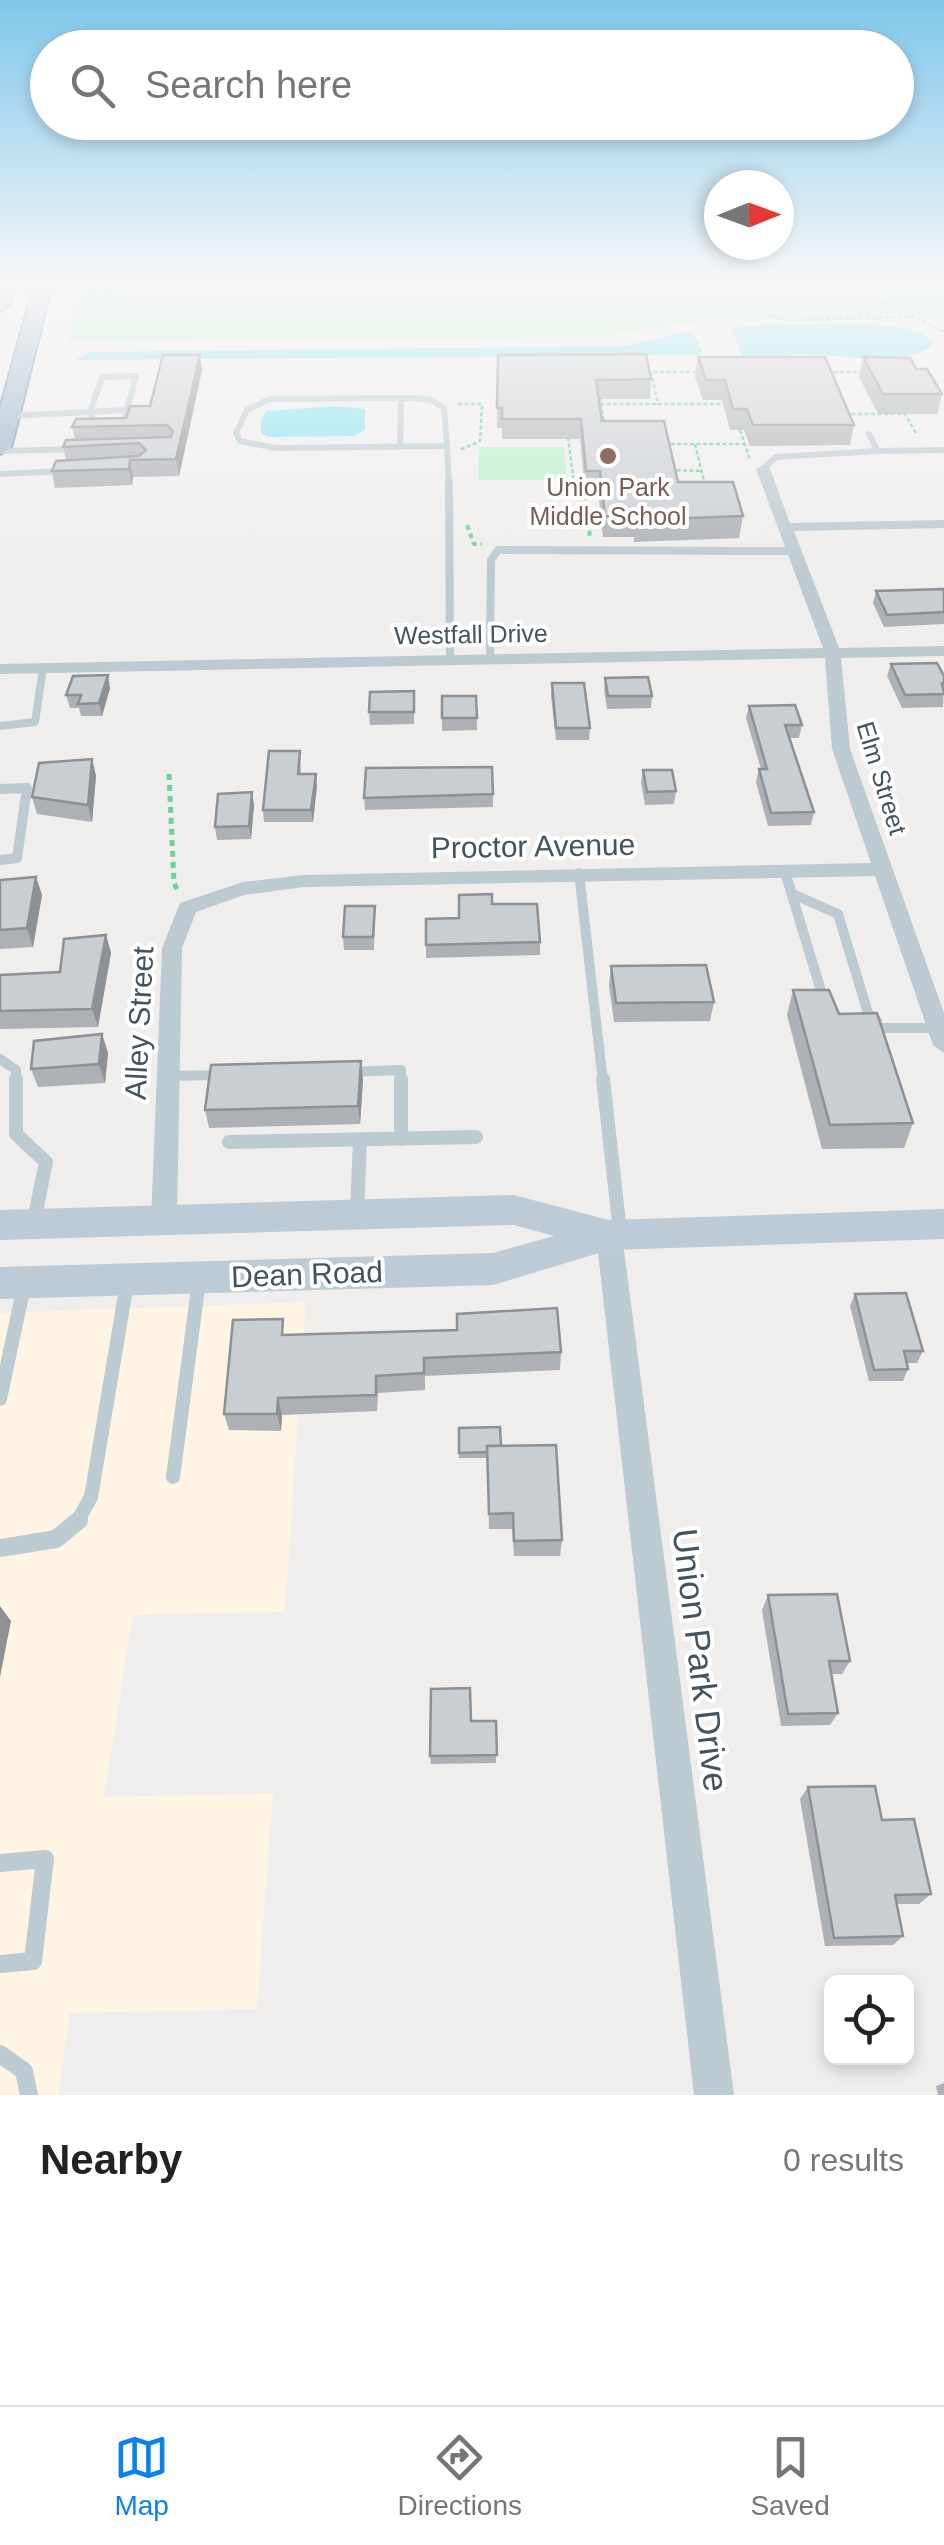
<!DOCTYPE html>
<html lang="en">
<head>
<meta charset="utf-8">
<style>
	body { margin:0; font-family:Arial,sans-serif; background:#f6f6f6; color:#222 }
	.controls { position:absolute; right:30px; bottom:30px; display:grid; overflow:hidden; border-radius:15px; box-shadow:0 5px 15px #0003 }
	.controls button { width:90px; height:90px; display:grid; place-items:center; padding:0; border:0; border-bottom:2px solid #e0e0e0; background:#fff; color:#222; font:50px sans-serif }
	.compass { position:absolute; left:704px; top:170px; width:90px; height:90px; border-radius:50%; background:#fff; box-shadow:0 5px 15px #0003; rotate:89deg }
	.list { margin:0; padding:0; list-style:none }
	h2 { display:flex; justify-content:space-between; align-items:center; height:130px; margin:0; padding:0 40px; font-size:42px }
	h2 small { font-size:32px; font-weight:400; color:#767676 }
	.icon { flex:none; width:55px; height:55px; fill:none; stroke:currentColor; stroke-width:2; stroke-linecap:round; stroke-linejoin:round }
	.map { position:relative; flex:none; width:944px; height:2095px; overflow:hidden }
	.search { position:absolute; background:#fff; box-shadow:0 5px 15px #0003; left:30px; right:30px; top:30px; height:110px; display:flex; align-items:center; gap:25px; box-sizing:border-box; padding:0 35px; border-radius:55px; color:#767676; font-size:38px }
	.sheet { height:310px; background:#fff }
	nav { display:flex; justify-content:space-around; align-items:center; box-sizing:border-box; height:140px; border-top:2px solid #e0e0e0; background:#fff; font-size:28px; color:#767676 }
	nav a { display:grid; justify-items:center; gap:5px }
	nav .on { color:#0b81ec }
	.map>svg:first-child { display:block }
	.commercial { fill:#fdf4e4 }
	.green { fill:#b7f2c9 }
	.water { fill:#81e4f2 }
	.lines { fill:none; stroke-linecap:round; stroke-linejoin:round }
	.canal { fill:#81e4f2; fill-rule:evenodd }
	.trunk-casing { stroke:#6c90ac; stroke-width:4 }
	.path-far2 { stroke:#6dd298; stroke-width:2.5; stroke-dasharray:4 2.5; stroke-linecap:butt }
	.path-far1 { stroke:#6dd298; stroke-width:4; stroke-dasharray:5 4; stroke-linecap:butt }
	.path { stroke:#6dd298; stroke-width:5; stroke-dasharray:6 5; stroke-linecap:butt }
	.service-far4 { stroke:#bccad1; stroke-width:6 }
	.service-far3 { stroke:#bccad1; stroke-width:8 }
	.service-far2 { stroke:#bccad1; stroke-width:10 }
	.service-far1 { stroke:#bccad1; stroke-width:14 }
	.service { stroke:#bccad1; stroke-width:18 }
	.minor { fill:#bccad1; fill-rule:evenodd }
	.secondary { fill:#bccbd6; fill-rule:evenodd }
	.trunk { fill:#96b2c8; fill-rule:evenodd }
	.wall { fill:#adb1b5 }
	.shaded-wall { fill:#8d9094 }
	.building { fill:#c9ced3; stroke:#8d9094; stroke-width:2.5 }
	.education-dot { fill:#8d6e63; stroke:#fff; stroke-width:4 }
	.labels { text-anchor:middle; dominant-baseline:central; stroke-width:8; stroke-linejoin:round; paint-order:stroke }
	.far-education-label { font-size:25px; fill:#785e54; stroke:#fff }
	.far-street-label { font-size:25px; fill:#44535c; stroke:#fff }
	.street-label { font-size:30px; fill:#44535c; stroke:#fff }
	.near-street-label { font-size:35px; fill:#44535c; stroke:#fff }
</style>
</head>
<body>
<div class="map">
<svg width="944" height="2095" viewBox="0 0 944 2095">
	<rect width="100%" height="100%" fill="#f0eded"/>
	<path class="commercial" d="M 306,1302 L 285,1612 L 133,1615 L 104,1797 L 273,1793 L 257,2009 L 70,2013 L 58,2095 L 0,2095 L 0,1313 Z"/>
	<g class="green">
		<path d="M 80,285 L 944,285 L 944,316 L 709,320 L 598,337 L 69,341 Z"/>
		<path d="M 479,447 L 564,447 L 567,480 L 478,480 Z"/>
	</g>
	<g class="water">
		<path d="M 92,285 L 443,285 L 84,297 Z"/>
		<path d="M 747,285 L 944,285 L 944,299 L 746,286 Z"/>
		<path d="M 772,324 C 807,327 913,316 932,341 L 930,348 C 885,368 844,353 797,354 C 777,355 768,364 744,361 L 731,328 Z"/>
		<path d="M 687,331 L 694,334 L 703,352 L 699,355 L 76,360 L 89,352 L 625,346 Z"/>
		<path d="M 335,406 L 365,409 L 365,430 L 354,436 L 268,437 L 261,433 L 261,419 L 267,411 Z"/>
	</g>
	<g class="lines">
		<path class="canal" d="M 0,285 L 62,289 L 154,285 L 62,297 L 0,293 Z"/>
		<g class="trunk-casing">
			<g id="trunk">
				<path d="M 0,285 L 16,285 L 9,306 L 0,311 Z"/>
				<path d="M 34,285 L 52,285 L 11,448 L 0,454 L 0,409 Z"/>
			</g>
		</g>
		<g class="path-far2">
			<path d="M 96,285 L 90,299 L 475,290 L 699,292 L 832,306 L 884,303 L 944,306"/>
			<path d="M 759,298 L 754,304 L 770,316 L 789,320 L 916,317 L 944,332"/>
			<path d="M 647,372 L 701,372"/>
			<path d="M 651,372 L 658,404 L 727,404"/>
			<path d="M 827,372 L 866,372"/>
			<path d="M 600,397 L 604,424"/>
			<path d="M 458,404 L 482,404 L 480,441 L 460,450"/>
			<path d="M 600,404 L 658,404"/>
			<path d="M 845,414 L 905,414 L 917,435"/>
			<path d="M 740,430 L 750,460"/>
			<path d="M 568,437 L 574,485"/>
			<path d="M 666,440 L 669,444 L 745,444"/>
			<path d="M 695,444 L 705,485"/>
			<path d="M 670,470 L 702,471"/>
		</g>
		<g class="path-far1">
			<path d="M 573,482 L 575,495 L 605,495"/>
			<path d="M 585,495 L 590,537"/>
			<path d="M 467,525 L 474,544 L 482,544"/>
		</g>
		<path class="path" d="M 169,774 L 174,883 L 178,892"/>
		<g class="service-far4">
			<path d="M 415,398 L 431,400 L 444,408 L 447,446 L 276,448 L 240,441 L 236,433 L 247,410 L 270,399 Z"/>
			<path d="M 90,412 L 94,425 L 123,424 L 127,410"/>
			<path d="M 90,412 L 102,377 L 136,376 L 127,410"/>
			<path d="M 90,412 L 127,410"/>
			<path d="M 8,416 L 90,412"/>
			<path d="M 869,434 L 878,451 L 944,450"/>
			<path d="M 400,446 L 401,398"/>
			<path d="M 447,446 L 449,485"/>
			<path d="M 0,451 L 76,449"/>
			<path d="M 763,469 L 776,457 L 878,451"/>
			<path d="M 0,474 L 66,471"/>
		</g>
		<g class="service-far3">
			<path d="M 449,482 L 450,659"/>
			<path d="M 490,658 L 491,560 L 498,550 L 795,551"/>
			<path d="M 0,726 L 35,722 L 43,668"/>
		</g>
		<g class="service-far2">
			<path d="M 0,789 L 27,788 L 17,858 L 0,860"/>
			<path d="M 785,872 L 825,1004"/>
			<path d="M 579,873 L 603,1082"/>
			<path d="M 795,895 L 838,914 L 868,1013 L 877,1021"/>
			<path d="M 868,1028 L 938,1028"/>
			<path d="M 0,1059 L 16,1070 L 16,1082"/>
			<path d="M 349,1072 L 401,1070 L 401,1082"/>
			<path d="M 167,1076 L 221,1075"/>
		</g>
		<g class="service-far1">
			<path d="M 16,1079 L 16,1134 L 46,1162 L 34,1221"/>
			<path d="M 401,1079 L 401,1139"/>
			<path d="M 603,1079 L 620,1232"/>
			<path d="M 229,1142 L 476,1137"/>
			<path d="M 357,1212 L 360,1140"/>
			<path d="M 0,1399 L 24,1286"/>
			<path d="M 173,1477 L 199,1281"/>
			<path d="M 77,1522 L 91,1497 L 127,1283"/>
		</g>
		<g class="service">
			<path d="M 0,1548 L 56,1539 L 79,1520"/>
			<path d="M 0,1863 L 45,1859 L 33,1961 L 0,1964"/>
			<path d="M 0,2054 L 24,2071 L 29,2095"/>
		</g>
		<g class="minor">
			<path d="M 763,465 L 770,469 L 790,523 L 944,520 L 944,528 L 794,531 L 839,648 L 944,646 L 944,656 L 841,658 L 850,749 L 944,1013 L 944,1053 L 933,1045 L 875,876 L 304,887 L 244,895 L 196,912 L 182,948 L 177,1221 L 173,1228 L 164,1231 L 155,1228 L 151,1221 L 162,948 L 180,903 L 243,882 L 304,875 L 871,863 L 832,749 L 825,658 L 0,674 L 0,664 L 823,648 L 756,469 Z"/>
			<path d="M 609,1224 L 618,1228 L 622,1235 L 734,2095 L 694,2095 L 596,1235 L 600,1228 Z"/>
		</g>
		<path class="secondary" d="M 514,1195 L 609,1220 L 944,1209 L 944,1239 L 609,1250 L 493,1285 L 0,1299 L 0,1267 L 493,1253 L 554,1236 L 514,1225 L 0,1240 L 0,1210 Z"/>
		<use href="#trunk" class="trunk"/>
	</g>
	<g class="wall">
		<path d="M 498,355 L 651,379 L 650,399 L 598,399 L 602,421 L 678,482 L 743,516 L 739,538 L 634,542 L 634,537 L 603,537 L 598,491 L 585,491 L 580,439 L 502,439 L 502,428 L 497,428 Z"/>
		<path d="M 698,357 L 854,425 L 850,445 L 750,446 L 744,430 L 730,430 L 722,400 L 703,400 L 695,377 Z"/>
		<path d="M 863,357 L 916,369 L 942,394 L 937,414 L 878,414 L 859,377 Z"/>
		<path d="M 202,370 L 179,476 L 133,477 L 132,485 L 55,488 L 52,471 L 66,460 L 63,447 L 75,440 L 72,427 L 126,418 L 150,406 Z"/>
		<path d="M 944,589 L 944,624 L 884,627 L 873,603 L 876,591 Z"/>
		<path d="M 891,664 L 944,676 L 943,707 L 902,708 L 887,676 Z"/>
		<path d="M 605,678 L 652,696 L 651,708 L 607,709 L 604,690 Z"/>
		<path d="M 552,683 L 590,728 L 589,740 L 556,740 L 551,696 Z"/>
		<path d="M 110,688 L 102,716 L 81,716 L 79,708 L 70,708 L 66,695 Z"/>
		<path d="M 414,691 L 414,724 L 370,725 L 369,712 Z"/>
		<path d="M 442,696 L 476,696 L 477,730 L 442,731 Z"/>
		<path d="M 749,706 L 802,725 L 799,738 L 789,738 L 814,812 L 811,825 L 768,826 L 756,782 L 759,769 L 761,769 L 746,718 Z"/>
		<path d="M 300,751 L 301,774 L 317,786 L 313,822 L 264,822 L 263,810 Z"/>
		<path d="M 92,759 L 96,776 L 92,822 L 37,814 L 32,797 Z"/>
		<path d="M 643,770 L 676,791 L 674,804 L 645,805 L 641,783 Z"/>
		<path d="M 252,792 L 254,805 L 251,839 L 217,840 L 215,827 Z"/>
		<path d="M 493,794 L 493,807 L 365,810 L 364,798 Z"/>
		<path d="M 36,877 L 42,895 L 33,947 L 0,949 L 0,880 Z"/>
		<path d="M 492,904 L 540,942 L 540,955 L 426,958 L 426,919 L 459,918 Z"/>
		<path d="M 375,906 L 374,950 L 344,950 L 343,937 Z"/>
		<path d="M 106,935 L 111,953 L 98,1027 L 0,1029 L 0,975 L 60,972 Z"/>
		<path d="M 611,966 L 714,1002 L 710,1021 L 614,1022 L 609,985 Z"/>
		<path d="M 793,990 L 839,1014 L 913,1123 L 904,1148 L 822,1149 L 787,1015 Z"/>
		<path d="M 102,1034 L 108,1053 L 105,1083 L 38,1087 L 31,1069 Z"/>
		<path d="M 363,1080 L 360,1124 L 209,1128 L 205,1110 Z"/>
		<path d="M 855,1294 L 923,1351 L 917,1363 L 907,1363 L 908,1369 L 903,1381 L 869,1381 L 850,1306 Z"/>
		<path d="M 286,1335 L 561,1352 L 560,1370 L 425,1376 L 425,1390 L 378,1393 L 377,1411 L 282,1415 L 281,1431 L 229,1430 L 224,1414 Z"/>
		<path d="M 459,1428 L 501,1446 L 562,1540 L 560,1556 L 514,1556 L 512,1529 L 489,1529 L 487,1458 L 459,1458 Z"/>
		<path d="M 768,1595 L 850,1661 L 842,1674 L 831,1674 L 838,1713 L 830,1725 L 781,1726 L 762,1610 Z"/>
		<path d="M 471,1721 L 496,1721 L 496,1763 L 431,1764 L 430,1756 Z"/>
		<path d="M 808,1787 L 882,1820 L 931,1894 L 919,1904 L 897,1904 L 903,1936 L 893,1945 L 825,1946 L 800,1799 Z"/>
		<path d="M 944,2083 L 944,2095 L 938,2095 L 936,2086 Z"/>
	</g>
	<g class="shaded-wall">
		<path d="M 200,355 L 202,370 L 179,476 L 176,459 Z"/>
		<path d="M 130,460 L 133,477 L 132,485 L 129,469 Z"/>
		<path d="M 108,675 L 110,688 L 102,716 L 99,703 Z"/>
		<path d="M 92,759 L 96,776 L 92,822 L 88,805 Z"/>
		<path d="M 316,774 L 317,786 L 313,822 L 311,810 Z"/>
		<path d="M 252,792 L 254,805 L 251,839 L 249,826 Z"/>
		<path d="M 36,877 L 42,895 L 33,947 L 27,928 Z"/>
		<path d="M 106,935 L 111,953 L 98,1027 L 92,1009 Z"/>
		<path d="M 102,1034 L 108,1053 L 105,1083 L 99,1064 Z"/>
		<path d="M 361,1061 L 363,1080 L 360,1124 L 358,1106 Z"/>
		<path d="M 278,1398 L 282,1415 L 281,1431 L 277,1414 Z"/>
		<path d="M 0,1606 L 11,1621 L 0,1677 Z"/>
	</g>
	<g class="building">
		<path d="M 646,354 L 651,379 L 596,380 L 602,421 L 664,421 L 678,482 L 733,482 L 743,516 L 636,520 L 635,516 L 605,516 L 600,471 L 586,471 L 581,419 L 502,419 L 502,408 L 497,408 L 498,355 Z"/>
		<path d="M 163,355 L 200,355 L 176,459 L 130,460 L 129,469 L 52,471 L 56,461 L 139,456 L 146,450 L 139,443 L 63,447 L 66,440 L 171,437 L 173,431 L 167,425 L 72,427 L 76,419 L 126,418 L 130,406 L 150,406 Z"/>
		<path d="M 698,357 L 825,357 L 854,425 L 753,425 L 747,409 L 733,409 L 725,380 L 706,380 Z"/>
		<path d="M 863,357 L 910,358 L 916,369 L 927,369 L 942,394 L 883,394 Z"/>
		<path d="M 944,589 L 944,612 L 887,615 L 876,591 Z"/>
		<path d="M 937,663 L 944,676 L 944,683 L 942,683 L 944,694 L 905,695 L 891,664 Z"/>
		<path d="M 108,675 L 99,703 L 78,704 L 81,695 L 66,695 L 73,676 Z"/>
		<path d="M 648,677 L 652,696 L 608,696 L 605,678 Z"/>
		<path d="M 552,683 L 584,683 L 590,728 L 556,728 Z"/>
		<path d="M 414,691 L 414,712 L 369,712 L 370,692 Z"/>
		<path d="M 442,696 L 476,696 L 477,718 L 442,718 Z"/>
		<path d="M 795,705 L 802,725 L 785,725 L 814,812 L 771,813 L 759,769 L 767,769 L 749,706 Z"/>
		<path d="M 269,751 L 300,751 L 298,774 L 316,774 L 311,810 L 263,810 Z"/>
		<path d="M 92,759 L 88,805 L 32,797 L 39,763 Z"/>
		<path d="M 492,767 L 493,794 L 364,798 L 366,768 Z"/>
		<path d="M 643,770 L 672,770 L 676,791 L 647,792 Z"/>
		<path d="M 252,792 L 249,826 L 215,827 L 218,794 Z"/>
		<path d="M 36,877 L 27,928 L 0,930 L 0,880 Z"/>
		<path d="M 492,894 L 492,904 L 537,904 L 540,942 L 426,945 L 426,919 L 459,918 L 459,895 Z"/>
		<path d="M 345,906 L 375,906 L 373,937 L 343,937 Z"/>
		<path d="M 106,935 L 92,1009 L 0,1011 L 0,975 L 60,972 L 64,939 Z"/>
		<path d="M 706,965 L 714,1002 L 616,1003 L 611,966 Z"/>
		<path d="M 793,990 L 829,990 L 839,1014 L 877,1013 L 913,1123 L 830,1125 Z"/>
		<path d="M 102,1034 L 99,1064 L 31,1069 L 34,1041 Z"/>
		<path d="M 361,1061 L 358,1106 L 205,1110 L 211,1065 Z"/>
		<path d="M 906,1293 L 923,1351 L 904,1351 L 908,1369 L 874,1370 L 855,1294 Z"/>
		<path d="M 557,1308 L 561,1352 L 424,1358 L 424,1373 L 376,1376 L 376,1395 L 278,1398 L 277,1414 L 224,1414 L 233,1320 L 283,1319 L 282,1335 L 457,1330 L 457,1314 Z"/>
		<path d="M 500,1427 L 501,1446 L 487,1446 L 488,1452 L 459,1453 L 459,1428 Z"/>
		<path d="M 556,1445 L 562,1540 L 514,1541 L 513,1513 L 489,1514 L 487,1446 Z"/>
		<path d="M 837,1594 L 850,1661 L 829,1661 L 838,1713 L 788,1714 L 768,1595 Z"/>
		<path d="M 470,1688 L 471,1721 L 496,1721 L 497,1755 L 430,1756 L 431,1689 Z"/>
		<path d="M 875,1786 L 882,1820 L 914,1819 L 931,1894 L 895,1895 L 903,1936 L 834,1938 L 808,1787 Z"/>
	</g>
	<linearGradient id="sky" x2="0" y2="1"><stop stop-color="#7fc7ec"/><stop offset="0.49" stop-color="#f8f7f7"/><stop offset="1" stop-color="#f8f7f7" stop-opacity="0"/></linearGradient>
	<rect width="944" height="578" fill="url(#sky)"/>
	<circle class="education-dot" cx="608" cy="456" r="10"/>
	<g class="labels">
		<g class="far-education-label">
			<text x="608" y="487">Union Park<tspan x="608" dy="29">Middle School</tspan></text>
		</g>
		<g class="far-street-label">
			<text transform="translate(471 634) rotate(-1)">Westfall Drive</text>
			<text transform="translate(882 778) rotate(73)">Elm Street</text>
		</g>
		<g class="street-label">
			<text transform="translate(533 846) rotate(-1)">Proctor Avenue</text>
			<text transform="translate(139 1023) rotate(-87)">Alley Street</text>
			<text transform="translate(307 1274) rotate(-2)">Dean Road</text>
		</g>
		<g class="near-street-label">
			<text transform="translate(701 1660) rotate(83)">Union Park Drive</text>
		</g>
	</g>
</svg>
<div class="controls">
<button><svg class="icon" aria-label="locate" viewBox="0 0 24 24"><circle cx="12" cy="12" r="6"/><path d="M12 2v4M12 18v4M2 12h4M18 12h4"/></svg></button>
</div>
<svg class="compass" viewBox="-18 -18 36 36"><path d="M0-13l5 13h-10z" fill="#e53935"/><path d="M0 13l5-13h-10z" fill="#767676"/></svg>
<div class="search"><svg class="icon" aria-label="search" viewBox="0 0 24 24"><circle cx="10" cy="10" r="6"/><path d="M15 15l6 6"/></svg>Search here</div>
</div>
<section class="sheet">
<h2>Nearby<small>0 results</small></h2>
<ul class="list">
</ul>
</section>
<nav>
<a class="on"><svg class="icon" aria-label="map" viewBox="0 0 24 24"><path d="M3 6l6-2 6 2 6-2v14l-6 2-6-2-6 2zM9 4v14M15 6v14"/></svg>Map</a>
<a><svg class="icon" aria-label="directions" viewBox="0 0 24 24"><path d="M12 3l9 9-9 9-9-9zM9 14v-3h6M13 9l2 2-2 2"/></svg>Directions</a>
<a><svg class="icon" aria-label="saved" viewBox="0 0 24 24"><path d="M7 4h10v16l-5-4-5 4z"/></svg>Saved</a>
</nav>
</body>
</html>
